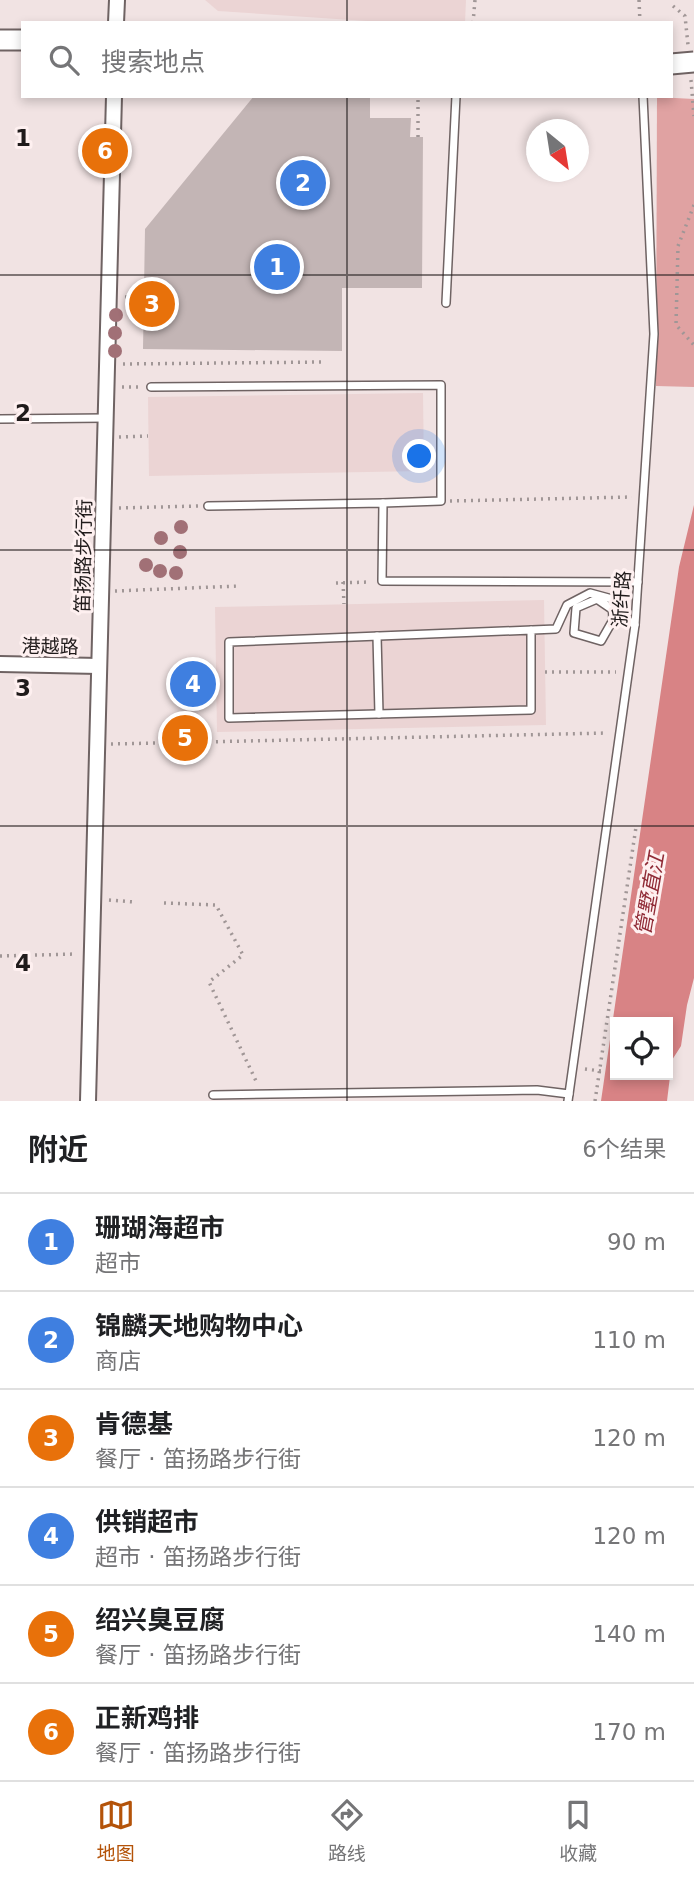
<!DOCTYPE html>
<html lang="zh">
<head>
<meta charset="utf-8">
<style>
	body { margin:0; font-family:"DejaVu Sans","Noto Sans SC",sans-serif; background:#f6f6f6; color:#202124 }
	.controls { position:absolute; right:21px; bottom:21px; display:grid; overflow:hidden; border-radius:0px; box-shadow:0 4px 10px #0003 }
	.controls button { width:63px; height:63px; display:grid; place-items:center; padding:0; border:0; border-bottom:2px solid #e0e0e0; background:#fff; color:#202124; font:35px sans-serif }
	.compass { position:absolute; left:526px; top:119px; width:63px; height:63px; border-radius:50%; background:#fff; box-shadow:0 4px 10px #0003; rotate:150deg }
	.you { position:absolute; left:420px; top:457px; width:24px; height:24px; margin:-18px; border:5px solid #fff; border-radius:50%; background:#1a73e8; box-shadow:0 0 0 10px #1a73e833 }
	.badge { display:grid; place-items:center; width:46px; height:46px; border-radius:50%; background:#b45309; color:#fff; font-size:23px; font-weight:700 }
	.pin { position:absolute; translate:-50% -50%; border:4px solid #fff; box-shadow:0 2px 7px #0006 }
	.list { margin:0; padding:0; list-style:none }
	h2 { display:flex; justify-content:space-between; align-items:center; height:91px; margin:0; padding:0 28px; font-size:30px }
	h2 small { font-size:23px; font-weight:400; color:#757577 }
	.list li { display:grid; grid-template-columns:46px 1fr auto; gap:21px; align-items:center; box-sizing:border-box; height:98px; padding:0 28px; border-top:2px solid #e0e0e0 }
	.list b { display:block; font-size:26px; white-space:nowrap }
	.list p { margin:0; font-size:23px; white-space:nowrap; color:#757577 }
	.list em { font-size:23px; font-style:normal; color:#757577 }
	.icon { flex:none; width:38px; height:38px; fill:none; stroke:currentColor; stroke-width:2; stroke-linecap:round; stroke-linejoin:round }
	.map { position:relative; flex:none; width:694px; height:1101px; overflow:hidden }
	.search { position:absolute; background:#fff; box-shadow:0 4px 10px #0003; left:21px; right:21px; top:21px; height:77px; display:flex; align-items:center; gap:18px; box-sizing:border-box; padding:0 24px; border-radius:0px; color:#757577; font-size:26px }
	.sheet { height:679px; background:#fff }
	nav { display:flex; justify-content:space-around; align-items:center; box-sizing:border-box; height:98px; border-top:2px solid #e0e0e0; background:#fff; font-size:19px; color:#757577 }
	nav a { display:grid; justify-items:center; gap:4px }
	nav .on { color:#b45309 }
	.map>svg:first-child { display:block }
	.built { fill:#ebd4d4 }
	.green { fill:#e0a2a2 }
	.water { fill:#d88385; fill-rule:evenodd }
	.building { fill:#c3b5b5 }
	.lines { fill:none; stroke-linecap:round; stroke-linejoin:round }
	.lane-casing { stroke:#6f6363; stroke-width:10 }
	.street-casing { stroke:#6f6363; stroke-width:18 }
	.secondary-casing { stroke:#6f6363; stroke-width:23 }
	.path { stroke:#a09696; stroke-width:3.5; stroke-dasharray:2 5; stroke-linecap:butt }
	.lane { stroke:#fff; stroke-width:7 }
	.street { stroke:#fff; stroke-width:14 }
	.secondary { stroke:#fff; stroke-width:19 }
	.secondary-bridge-casing { stroke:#6f6363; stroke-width:23; stroke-linecap:butt }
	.secondary-bridge { stroke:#fff; stroke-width:19 }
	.tree { fill:#a17076 }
	.grid { fill:none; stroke:#201b1b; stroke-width:2; stroke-opacity:0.55 }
	.labels { text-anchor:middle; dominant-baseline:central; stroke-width:6; stroke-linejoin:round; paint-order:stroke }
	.street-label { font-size:19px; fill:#201b1b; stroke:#fef0f0 }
	.water-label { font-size:21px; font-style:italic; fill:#902b36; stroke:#fef0f0 }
	.grid-label { font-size:23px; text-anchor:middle; font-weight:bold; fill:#201b1b; stroke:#fef0f0; stroke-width:6; stroke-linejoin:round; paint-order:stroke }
</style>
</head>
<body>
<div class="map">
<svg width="694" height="1101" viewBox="0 0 694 1101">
	<rect width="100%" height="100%" fill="#f1e3e3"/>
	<g class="built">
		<path d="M 205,0 L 466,0 L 465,23 L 397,23 L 218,11 Z"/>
		<path d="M 423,393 L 424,471 L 149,476 L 148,397 Z"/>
		<path d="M 544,600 L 546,725 L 217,732 L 215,607 Z"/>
	</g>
	<path class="green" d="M 657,97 L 694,99 L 694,387 L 656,386 Z"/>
	<path class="water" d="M 694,505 L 694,978 L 687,1005 L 681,1046 L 672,1060 L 667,1101 L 601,1101 L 679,567 ZM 668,1022 L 668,1075 L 615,1075 L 615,1022 Z"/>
	<path class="building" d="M 254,96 L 370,96 L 370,118 L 411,118 L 410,137 L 423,137 L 422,288 L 342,288 L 342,351 L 143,349 L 145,229 Z"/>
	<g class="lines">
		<g class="lane-casing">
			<g id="lane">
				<path d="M 446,303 L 456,96"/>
				<path d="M 151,387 L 441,385 L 441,501 L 383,503"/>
				<path d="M 0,419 L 106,418"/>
				<path d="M 208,506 L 383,503 L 382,581 L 638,582"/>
				<path d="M 531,630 L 531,710 L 229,718 L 229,642 L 556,629 L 567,605 L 590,593 L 612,599 L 613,620 L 601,641 L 574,633 L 576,608 L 597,599 L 635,625"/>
				<path d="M 377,636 L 379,714"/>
				<path d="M 213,1095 L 537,1090 L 569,1094"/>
				<path d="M 568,1101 L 635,625 L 654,334 L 643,96"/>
			</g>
		</g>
		<g class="street-casing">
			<g id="street">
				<path d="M 116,23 L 117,0"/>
				<path d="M 0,664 L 99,666"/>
				<path d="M 88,1101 L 114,96"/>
			</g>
		</g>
		<g class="secondary-casing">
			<path id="secondary" d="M 0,40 L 23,40"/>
		</g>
		<g class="path">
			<path d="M 639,0 L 640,23"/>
			<path d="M 673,6 L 685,16 L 688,45"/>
			<path d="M 473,23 L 475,0"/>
			<path d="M 691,80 L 694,116"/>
			<path d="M 418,137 L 418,96"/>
			<path d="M 694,205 L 678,246 L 676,325 L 694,345"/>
			<path d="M 125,297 L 144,297"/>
			<path d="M 123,364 L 324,362"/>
			<path d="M 122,387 L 139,387"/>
			<path d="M 119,437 L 148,436"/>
			<path d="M 450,501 L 632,497"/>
			<path d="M 119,508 L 198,506"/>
			<path d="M 343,582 L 344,604"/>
			<path d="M 336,583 L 370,582"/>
			<path d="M 115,591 L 239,586"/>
			<path d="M 545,672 L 616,672"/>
			<path d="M 111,744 L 607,733"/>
			<path d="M 109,900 L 134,902"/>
			<path d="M 164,903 L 216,905 L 243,955 L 209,982 L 257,1083"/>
			<path d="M 0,956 L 76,954"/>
			<path d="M 585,1069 L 601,1071"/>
			<path d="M 595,1101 L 636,827"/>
		</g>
		<use href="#lane" class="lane"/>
		<use href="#street" class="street"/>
		<use href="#secondary" class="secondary"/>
		<g class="secondary-bridge-casing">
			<path id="secondary-bridge" d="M 671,64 L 694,62"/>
		</g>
		<use href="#secondary-bridge" class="secondary-bridge"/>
	</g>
	<g class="tree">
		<circle cx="116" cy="315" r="7"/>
		<circle cx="115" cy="333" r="7"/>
		<circle cx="115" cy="351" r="7"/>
		<circle cx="181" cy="527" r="7"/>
		<circle cx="161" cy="538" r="7"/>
		<circle cx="180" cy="552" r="7"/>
		<circle cx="146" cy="565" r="7"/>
		<circle cx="160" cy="571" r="7"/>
		<circle cx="176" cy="573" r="7"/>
	</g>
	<path class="grid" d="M 347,0 L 347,23M 347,96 L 347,1101M 0,275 L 694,275M 0,550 L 694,550M 0,826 L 694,826"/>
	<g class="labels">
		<g class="street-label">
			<text transform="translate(83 556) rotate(-89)">笛扬路步行街</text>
			<text transform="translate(621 599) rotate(-86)">浙纤路</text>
			<text transform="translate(50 646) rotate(1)">港越路</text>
		</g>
		<g class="water-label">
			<text transform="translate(650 894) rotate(-80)">管墅直江</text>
		</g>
	</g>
	<g class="grid-label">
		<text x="23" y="146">1</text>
		<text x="23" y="421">2</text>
		<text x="23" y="696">3</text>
		<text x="23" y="971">4</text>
	</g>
</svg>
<div class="controls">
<button><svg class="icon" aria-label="locate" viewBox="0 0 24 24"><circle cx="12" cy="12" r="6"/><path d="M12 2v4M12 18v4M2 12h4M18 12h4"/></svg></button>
</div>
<svg class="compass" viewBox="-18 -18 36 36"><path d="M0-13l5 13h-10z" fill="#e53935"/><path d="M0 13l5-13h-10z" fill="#757577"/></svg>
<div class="you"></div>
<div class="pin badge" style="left:277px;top:267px;background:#3f7fe0">1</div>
<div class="pin badge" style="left:303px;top:183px;background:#3f7fe0">2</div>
<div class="pin badge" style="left:152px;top:304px;background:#e8710a">3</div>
<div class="pin badge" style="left:193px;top:684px;background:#3f7fe0">4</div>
<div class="pin badge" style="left:185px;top:738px;background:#e8710a">5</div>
<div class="pin badge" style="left:105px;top:151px;background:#e8710a">6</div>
<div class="search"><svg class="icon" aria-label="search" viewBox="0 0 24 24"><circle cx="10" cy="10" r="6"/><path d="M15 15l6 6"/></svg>搜索地点</div>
</div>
<section class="sheet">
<h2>附近<small>6个结果</small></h2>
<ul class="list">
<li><span class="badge" style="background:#3f7fe0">1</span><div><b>珊瑚海超市</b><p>超市</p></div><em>90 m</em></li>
<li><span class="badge" style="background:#3f7fe0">2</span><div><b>锦麟天地购物中心</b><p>商店</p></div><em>110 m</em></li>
<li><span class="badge" style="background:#e8710a">3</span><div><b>肯德基</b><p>餐厅 · 笛扬路步行街</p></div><em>120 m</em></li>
<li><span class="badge" style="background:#3f7fe0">4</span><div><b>供销超市</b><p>超市 · 笛扬路步行街</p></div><em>120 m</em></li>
<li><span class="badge" style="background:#e8710a">5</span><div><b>绍兴臭豆腐</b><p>餐厅 · 笛扬路步行街</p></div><em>140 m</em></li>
<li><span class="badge" style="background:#e8710a">6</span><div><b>正新鸡排</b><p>餐厅 · 笛扬路步行街</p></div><em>170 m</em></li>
</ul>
</section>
<nav>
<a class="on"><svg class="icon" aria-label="map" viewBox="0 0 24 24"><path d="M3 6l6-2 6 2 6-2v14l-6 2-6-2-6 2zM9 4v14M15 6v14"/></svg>地图</a>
<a><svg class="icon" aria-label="directions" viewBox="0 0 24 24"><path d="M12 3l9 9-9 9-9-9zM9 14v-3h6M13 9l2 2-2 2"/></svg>路线</a>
<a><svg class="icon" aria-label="saved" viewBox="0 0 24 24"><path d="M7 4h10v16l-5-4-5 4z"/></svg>收藏</a>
</nav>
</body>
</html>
